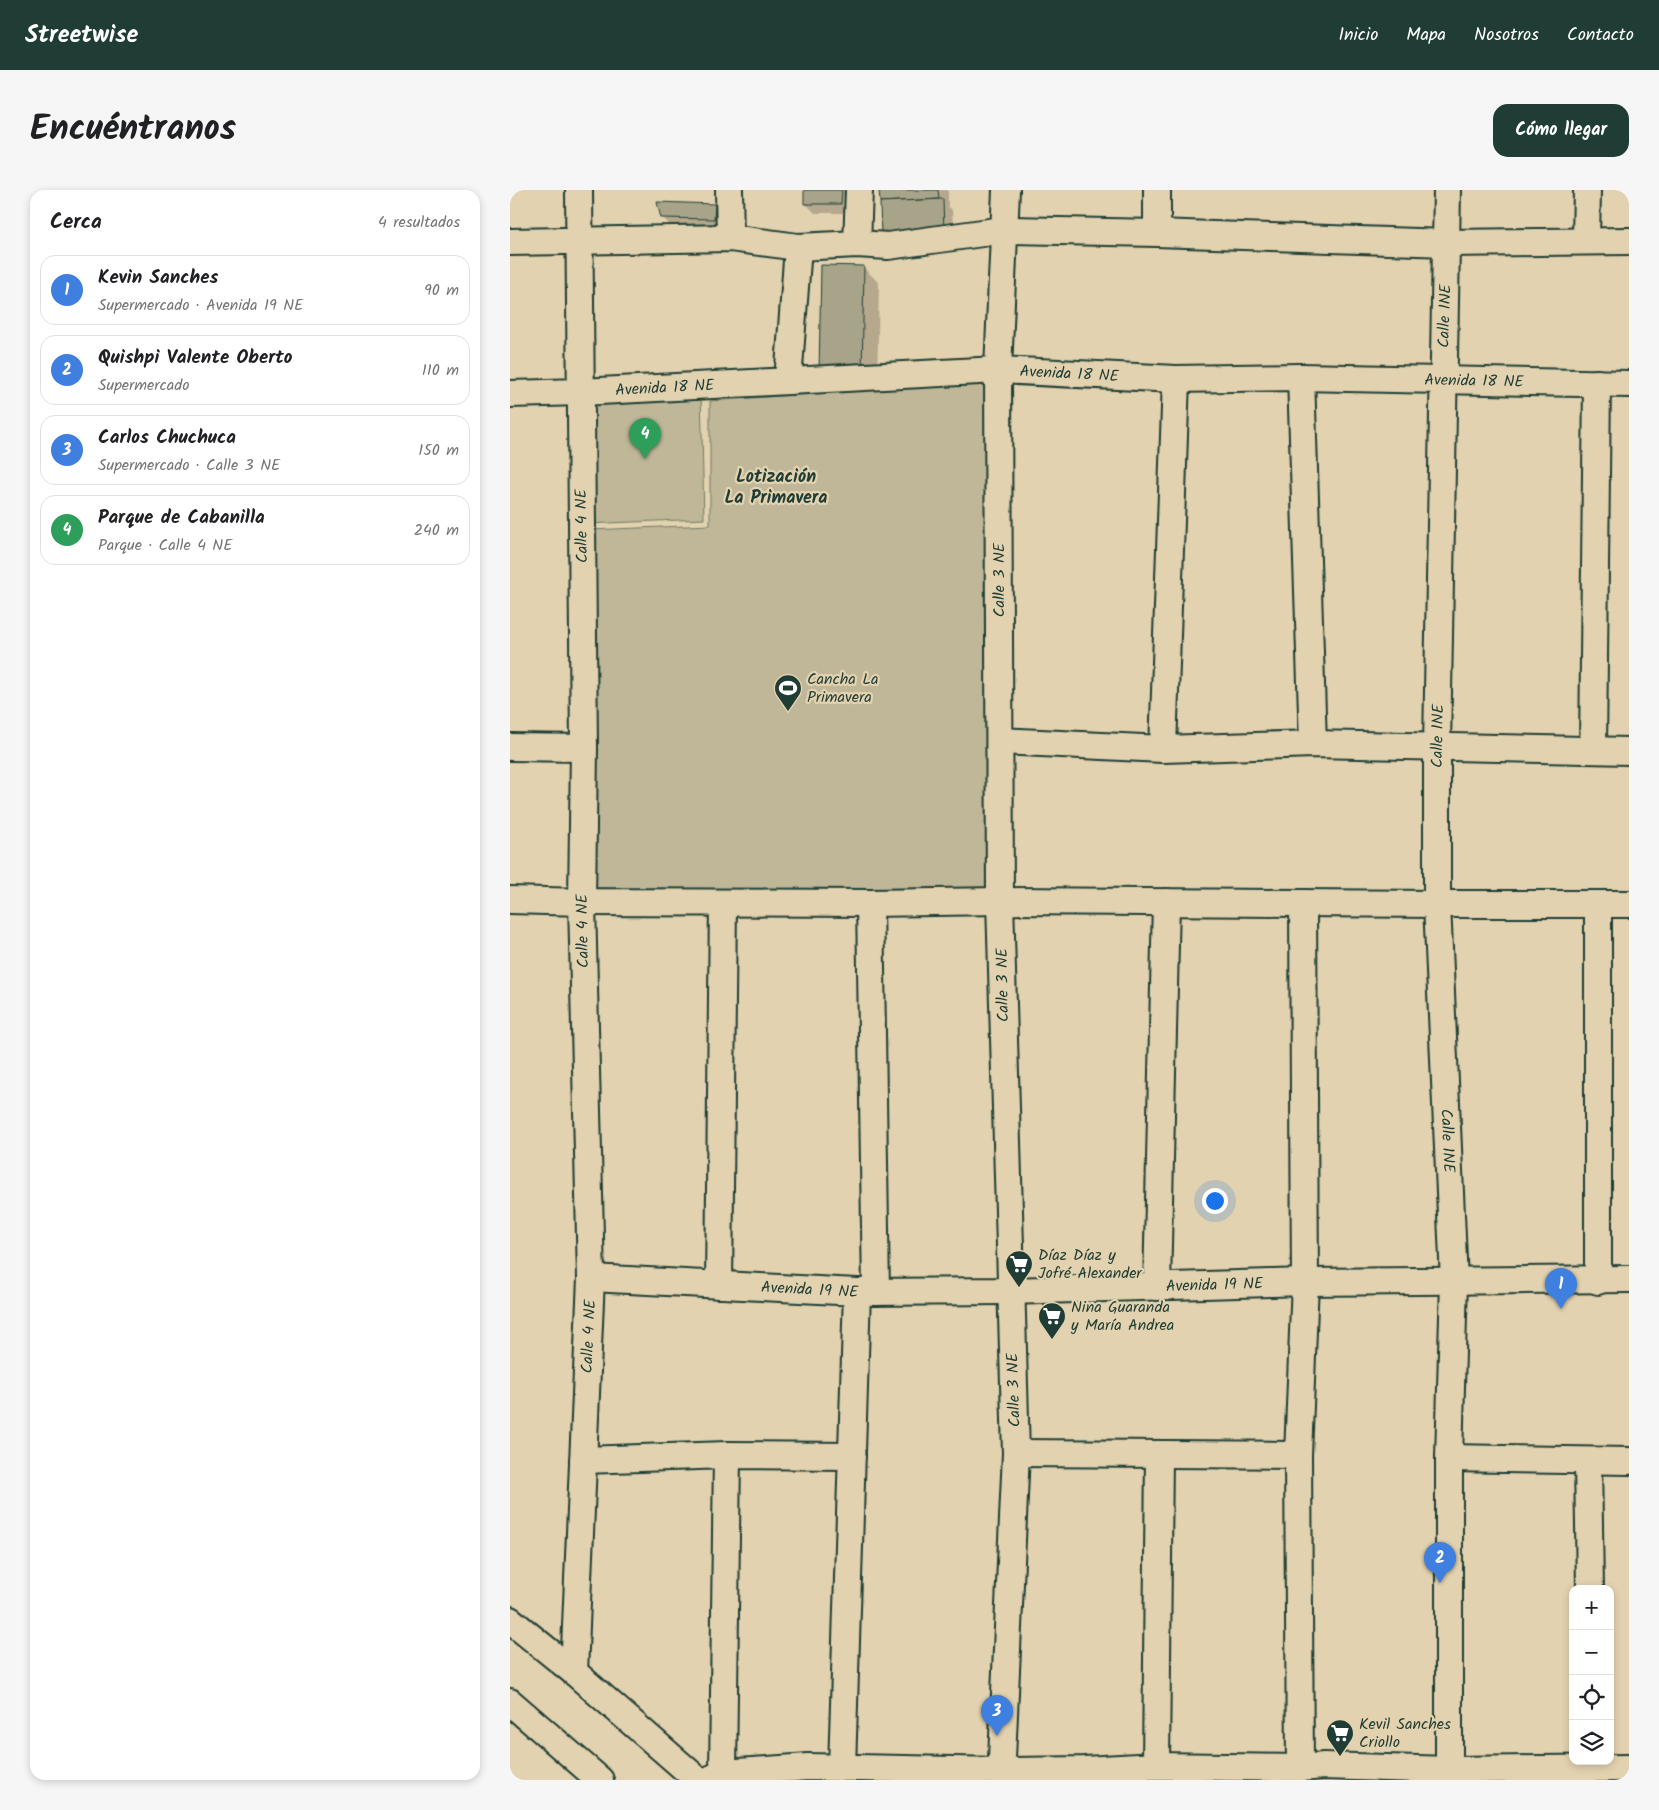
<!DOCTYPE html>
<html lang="es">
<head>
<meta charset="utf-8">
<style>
	body { margin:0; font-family:Kalam,sans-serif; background:#f6f6f6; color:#202124 }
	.controls { position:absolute; right:15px; bottom:15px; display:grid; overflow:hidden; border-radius:10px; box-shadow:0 2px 8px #0003 }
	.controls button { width:45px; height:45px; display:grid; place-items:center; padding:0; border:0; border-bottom:1px solid #e0e0e0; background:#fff; color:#202124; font:25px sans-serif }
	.you { position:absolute; left:704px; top:1010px; width:18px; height:18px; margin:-12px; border:4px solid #fff; border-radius:50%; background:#1a73e8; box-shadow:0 0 0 8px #1a73e833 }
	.badge { display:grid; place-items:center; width:32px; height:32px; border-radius:50%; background:#1f3d34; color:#fff; font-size:16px; font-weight:700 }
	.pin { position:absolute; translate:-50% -41px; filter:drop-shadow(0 1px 2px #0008) }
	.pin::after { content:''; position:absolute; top:26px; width:18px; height:15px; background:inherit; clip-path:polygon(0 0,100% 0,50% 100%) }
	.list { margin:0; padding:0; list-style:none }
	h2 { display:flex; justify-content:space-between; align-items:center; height:65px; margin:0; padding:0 20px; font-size:21px }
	h2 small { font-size:16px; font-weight:400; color:#757577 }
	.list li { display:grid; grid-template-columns:32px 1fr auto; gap:15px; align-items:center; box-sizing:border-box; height:70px; margin:0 10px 10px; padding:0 10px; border:1px solid #e0e0e0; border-radius:15px }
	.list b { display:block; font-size:19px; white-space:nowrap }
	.list p { margin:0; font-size:16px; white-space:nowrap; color:#757577 }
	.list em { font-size:16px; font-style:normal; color:#757577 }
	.icon { flex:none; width:28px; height:28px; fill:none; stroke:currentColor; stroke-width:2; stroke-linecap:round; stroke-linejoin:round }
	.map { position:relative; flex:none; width:1119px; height:1590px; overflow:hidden; border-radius:15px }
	header { display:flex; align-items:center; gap:30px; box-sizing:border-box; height:70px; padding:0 25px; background:#1f3d34; color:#fff }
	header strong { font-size:24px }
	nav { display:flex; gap:28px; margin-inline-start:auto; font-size:18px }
	.intro { display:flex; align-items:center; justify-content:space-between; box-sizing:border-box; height:120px; padding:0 30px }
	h1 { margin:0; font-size:35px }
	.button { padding:12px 22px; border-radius:15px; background:#1f3d34; color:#fff; font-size:18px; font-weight:700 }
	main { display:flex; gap:30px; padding:0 30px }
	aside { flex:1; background:#fff; border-radius:15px; box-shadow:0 2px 8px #0003 }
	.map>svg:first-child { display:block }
	.green { fill:#bfb798; stroke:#6f7a66 }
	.shadow { fill:#0003 }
	.building { fill:#a7a489; stroke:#1f3d34 }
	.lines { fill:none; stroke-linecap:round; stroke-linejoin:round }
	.minor-casing { stroke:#1f3d34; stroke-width:30 }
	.minor { stroke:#e3d2af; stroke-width:26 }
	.labels { text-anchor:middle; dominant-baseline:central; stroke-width:4.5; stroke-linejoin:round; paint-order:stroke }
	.street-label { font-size:16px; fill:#1f3d34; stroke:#e3d2af }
	.poi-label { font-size:16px; fill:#1f3d34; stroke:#e3d2af; text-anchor:start }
	.neighbourhood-label { font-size:18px; font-weight:bold; fill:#1f3d34; stroke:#e3d2af }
</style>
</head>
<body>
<header>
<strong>Streetwise</strong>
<nav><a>Inicio</a><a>Mapa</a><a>Nosotros</a><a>Contacto</a></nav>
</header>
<div class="intro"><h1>Encuéntranos</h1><a class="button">Cómo llegar</a></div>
<main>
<aside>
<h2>Cerca<small>4 resultados</small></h2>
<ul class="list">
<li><span class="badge" style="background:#3f7fe0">1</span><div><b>Kevin Sanches</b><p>Supermercado · Avenida 19 NE</p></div><em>90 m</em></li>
<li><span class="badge" style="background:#3f7fe0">2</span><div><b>Quishpi Valente Oberto</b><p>Supermercado</p></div><em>110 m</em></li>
<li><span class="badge" style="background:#3f7fe0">3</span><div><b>Carlos Chuchuca</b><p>Supermercado · Calle 3 NE</p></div><em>150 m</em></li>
<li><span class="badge" style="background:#2e9e5b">4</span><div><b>Parque de Cabanilla</b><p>Parque · Calle 4 NE</p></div><em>240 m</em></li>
</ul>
</aside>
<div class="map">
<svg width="1119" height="1590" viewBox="0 0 1119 1590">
	<rect width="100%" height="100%" fill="#e3d2af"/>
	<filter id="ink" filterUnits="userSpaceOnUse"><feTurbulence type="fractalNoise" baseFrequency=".02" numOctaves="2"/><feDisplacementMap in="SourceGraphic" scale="10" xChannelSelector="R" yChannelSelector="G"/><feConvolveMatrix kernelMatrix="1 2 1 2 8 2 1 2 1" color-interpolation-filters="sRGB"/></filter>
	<g filter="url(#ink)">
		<g class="green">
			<path d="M 481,191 L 485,705 L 66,712 L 80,340 L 200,335 L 200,211 Z"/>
			<path d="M 191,201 L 194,329 L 74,334 L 78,208 Z"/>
		</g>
		<g class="shadow">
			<path d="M 295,0 L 341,0 L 341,23 L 305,23 L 295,13 Z"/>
			<path d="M 370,0 L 438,0 L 438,16 L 442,20 L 444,53 L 372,45 Z"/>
			<path d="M 204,15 L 214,25 L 214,38 L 162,37 L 152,27 Z"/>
			<path d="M 354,78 L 369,93 L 367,199 L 325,198 Z"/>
		</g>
		<g class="building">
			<path d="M 294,0 L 332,0 L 331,14 L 294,14 Z"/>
			<path d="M 369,0 L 428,0 L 429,9 L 370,12 Z"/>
			<path d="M 433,9 L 434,43 L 371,46 L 370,12 Z"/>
			<path d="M 147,12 L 205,14 L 204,29 L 151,28 Z"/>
			<path d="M 311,75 L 354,76 L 352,185 L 309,184 Z"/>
		</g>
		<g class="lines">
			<g class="minor-casing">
				<g id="minor">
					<path d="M 219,0 L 220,48"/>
					<path id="s1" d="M 937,0 L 927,557 L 927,714 L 944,1091 L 939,1268 L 939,1590"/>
					<path d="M 647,43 L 647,0"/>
					<path d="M 1076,50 L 1077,0"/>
					<path d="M 0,52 L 220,48 L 288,57 L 347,54 L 378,56 L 494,40 L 647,43 L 937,53 L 1119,51"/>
					<path d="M 347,54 L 349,0"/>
					<path d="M 791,187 L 803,554"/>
					<path d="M 666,189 L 653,559 L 803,554 L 1119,561"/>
					<path d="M 278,191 L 288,57"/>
					<path id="s2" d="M 0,204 L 71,202 L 488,180 L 666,189 L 791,187 L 1119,194"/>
					<path d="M 490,551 L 653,559"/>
					<path d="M 0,557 L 74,558"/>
					<path d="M 1083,560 L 1087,193"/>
					<path d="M 0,710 L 72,712 L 360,713 L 490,711 L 927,714 L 1119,714"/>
					<path d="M 360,713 L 366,1102"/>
					<path d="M 1088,715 L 1088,1091"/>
					<path id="s3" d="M 81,1088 L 347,1102 L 500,1101 L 795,1092 L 1119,1089"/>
					<path d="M 209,1095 L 213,713"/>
					<path d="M 647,1097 L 656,712"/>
					<path d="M 506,1263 L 788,1265"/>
					<path d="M 939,1268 L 1119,1271"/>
					<path d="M 73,1270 L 217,1265 L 342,1266"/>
					<path d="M 1078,1271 L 1080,1399"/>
					<path d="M 0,1430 L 64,1482 L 188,1590"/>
					<path id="s4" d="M 64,1482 L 81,1088 L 72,712 L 74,558 L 69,0"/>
					<path d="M 0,1512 L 90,1590"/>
					<path d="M 646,1576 L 649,1264"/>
					<path d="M 332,1578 L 347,1102"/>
					<path d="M 790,1578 L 788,1265 L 795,1092 L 793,713"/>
					<path d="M 213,1583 L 217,1265"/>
					<path d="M 198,1590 L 213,1583 L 298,1577 L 491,1581 L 574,1580 L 646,1576 L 790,1578 L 814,1576 L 939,1580 L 1119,1578"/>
					<path d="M 491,1590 L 506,1263 L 490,711 L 488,180 L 496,0"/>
				</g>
			</g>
			<use href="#minor" class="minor"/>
		</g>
	</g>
	<defs>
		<g id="stadium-pin" transform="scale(1.4375)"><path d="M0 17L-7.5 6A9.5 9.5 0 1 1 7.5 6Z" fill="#1f3d34" stroke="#e3d2af"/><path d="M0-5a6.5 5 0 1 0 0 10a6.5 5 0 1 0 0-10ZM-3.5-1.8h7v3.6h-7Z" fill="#fff"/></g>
		<g id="supermarket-pin" transform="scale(1.4375)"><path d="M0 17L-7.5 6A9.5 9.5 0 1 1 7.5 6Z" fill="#1f3d34" stroke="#e3d2af"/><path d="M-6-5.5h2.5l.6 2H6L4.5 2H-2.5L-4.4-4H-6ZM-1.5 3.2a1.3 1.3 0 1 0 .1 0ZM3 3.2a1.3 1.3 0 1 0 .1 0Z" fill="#fff"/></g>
	</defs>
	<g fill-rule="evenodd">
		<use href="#stadium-pin" x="278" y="498"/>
		<use href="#supermarket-pin" x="509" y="1074"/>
		<use href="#supermarket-pin" x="542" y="1126"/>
		<use href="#supermarket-pin" x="830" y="1543"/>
	</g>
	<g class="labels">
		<g class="street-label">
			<text transform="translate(935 126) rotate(-88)">Calle 1NE</text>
			<text stroke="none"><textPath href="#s2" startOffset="560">Avenida 18 NE</textPath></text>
			<text stroke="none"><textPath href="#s2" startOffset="965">Avenida 18 NE</textPath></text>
			<text stroke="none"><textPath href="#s2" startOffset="155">Avenida 18 NE</textPath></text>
			<text transform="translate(72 336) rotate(-91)">Calle 4 NE</text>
			<text transform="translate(489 390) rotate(-90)">Calle 3 NE</text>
			<text transform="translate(928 546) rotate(-89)">Calle 1NE</text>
			<text transform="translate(73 741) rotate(-91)">Calle 4 NE</text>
			<text transform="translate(493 795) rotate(-91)">Calle 3 NE</text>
			<text stroke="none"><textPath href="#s1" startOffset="951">Calle 1NE</textPath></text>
			<text stroke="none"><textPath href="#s3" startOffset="624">Avenida 19 NE</textPath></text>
			<text stroke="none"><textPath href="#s3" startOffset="219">Avenida 19 NE</textPath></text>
			<text stroke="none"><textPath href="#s4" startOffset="336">Calle 4 NE</textPath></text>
			<text transform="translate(504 1200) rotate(-92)">Calle 3 NE</text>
		</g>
		<g class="poi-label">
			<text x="297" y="489">Cancha La<tspan x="297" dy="18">Primavera</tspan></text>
			<text x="528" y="1065">Díaz Díaz y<tspan x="528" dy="18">Jofré Alexander</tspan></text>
			<text x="561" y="1117">Nina Guaranda<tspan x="561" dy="18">y María Andrea</tspan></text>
			<text x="849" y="1534">Kevil Sanches<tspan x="849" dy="18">Criollo</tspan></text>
		</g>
		<g class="neighbourhood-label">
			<text x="266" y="287">Lotización<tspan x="266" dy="21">La Primavera</tspan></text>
		</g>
	</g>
</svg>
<div class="controls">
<button>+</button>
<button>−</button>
<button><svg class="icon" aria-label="locate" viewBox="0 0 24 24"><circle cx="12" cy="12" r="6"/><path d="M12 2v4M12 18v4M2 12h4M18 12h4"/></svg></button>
<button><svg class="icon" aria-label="layers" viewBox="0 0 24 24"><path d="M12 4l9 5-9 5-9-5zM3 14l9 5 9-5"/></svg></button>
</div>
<div class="you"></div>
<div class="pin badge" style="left:1051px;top:1119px;background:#3f7fe0">1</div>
<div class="pin badge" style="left:930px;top:1393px;background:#3f7fe0">2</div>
<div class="pin badge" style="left:487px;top:1546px;background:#3f7fe0">3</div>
<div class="pin badge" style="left:135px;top:269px;background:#2e9e5b">4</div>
</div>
</main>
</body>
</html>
